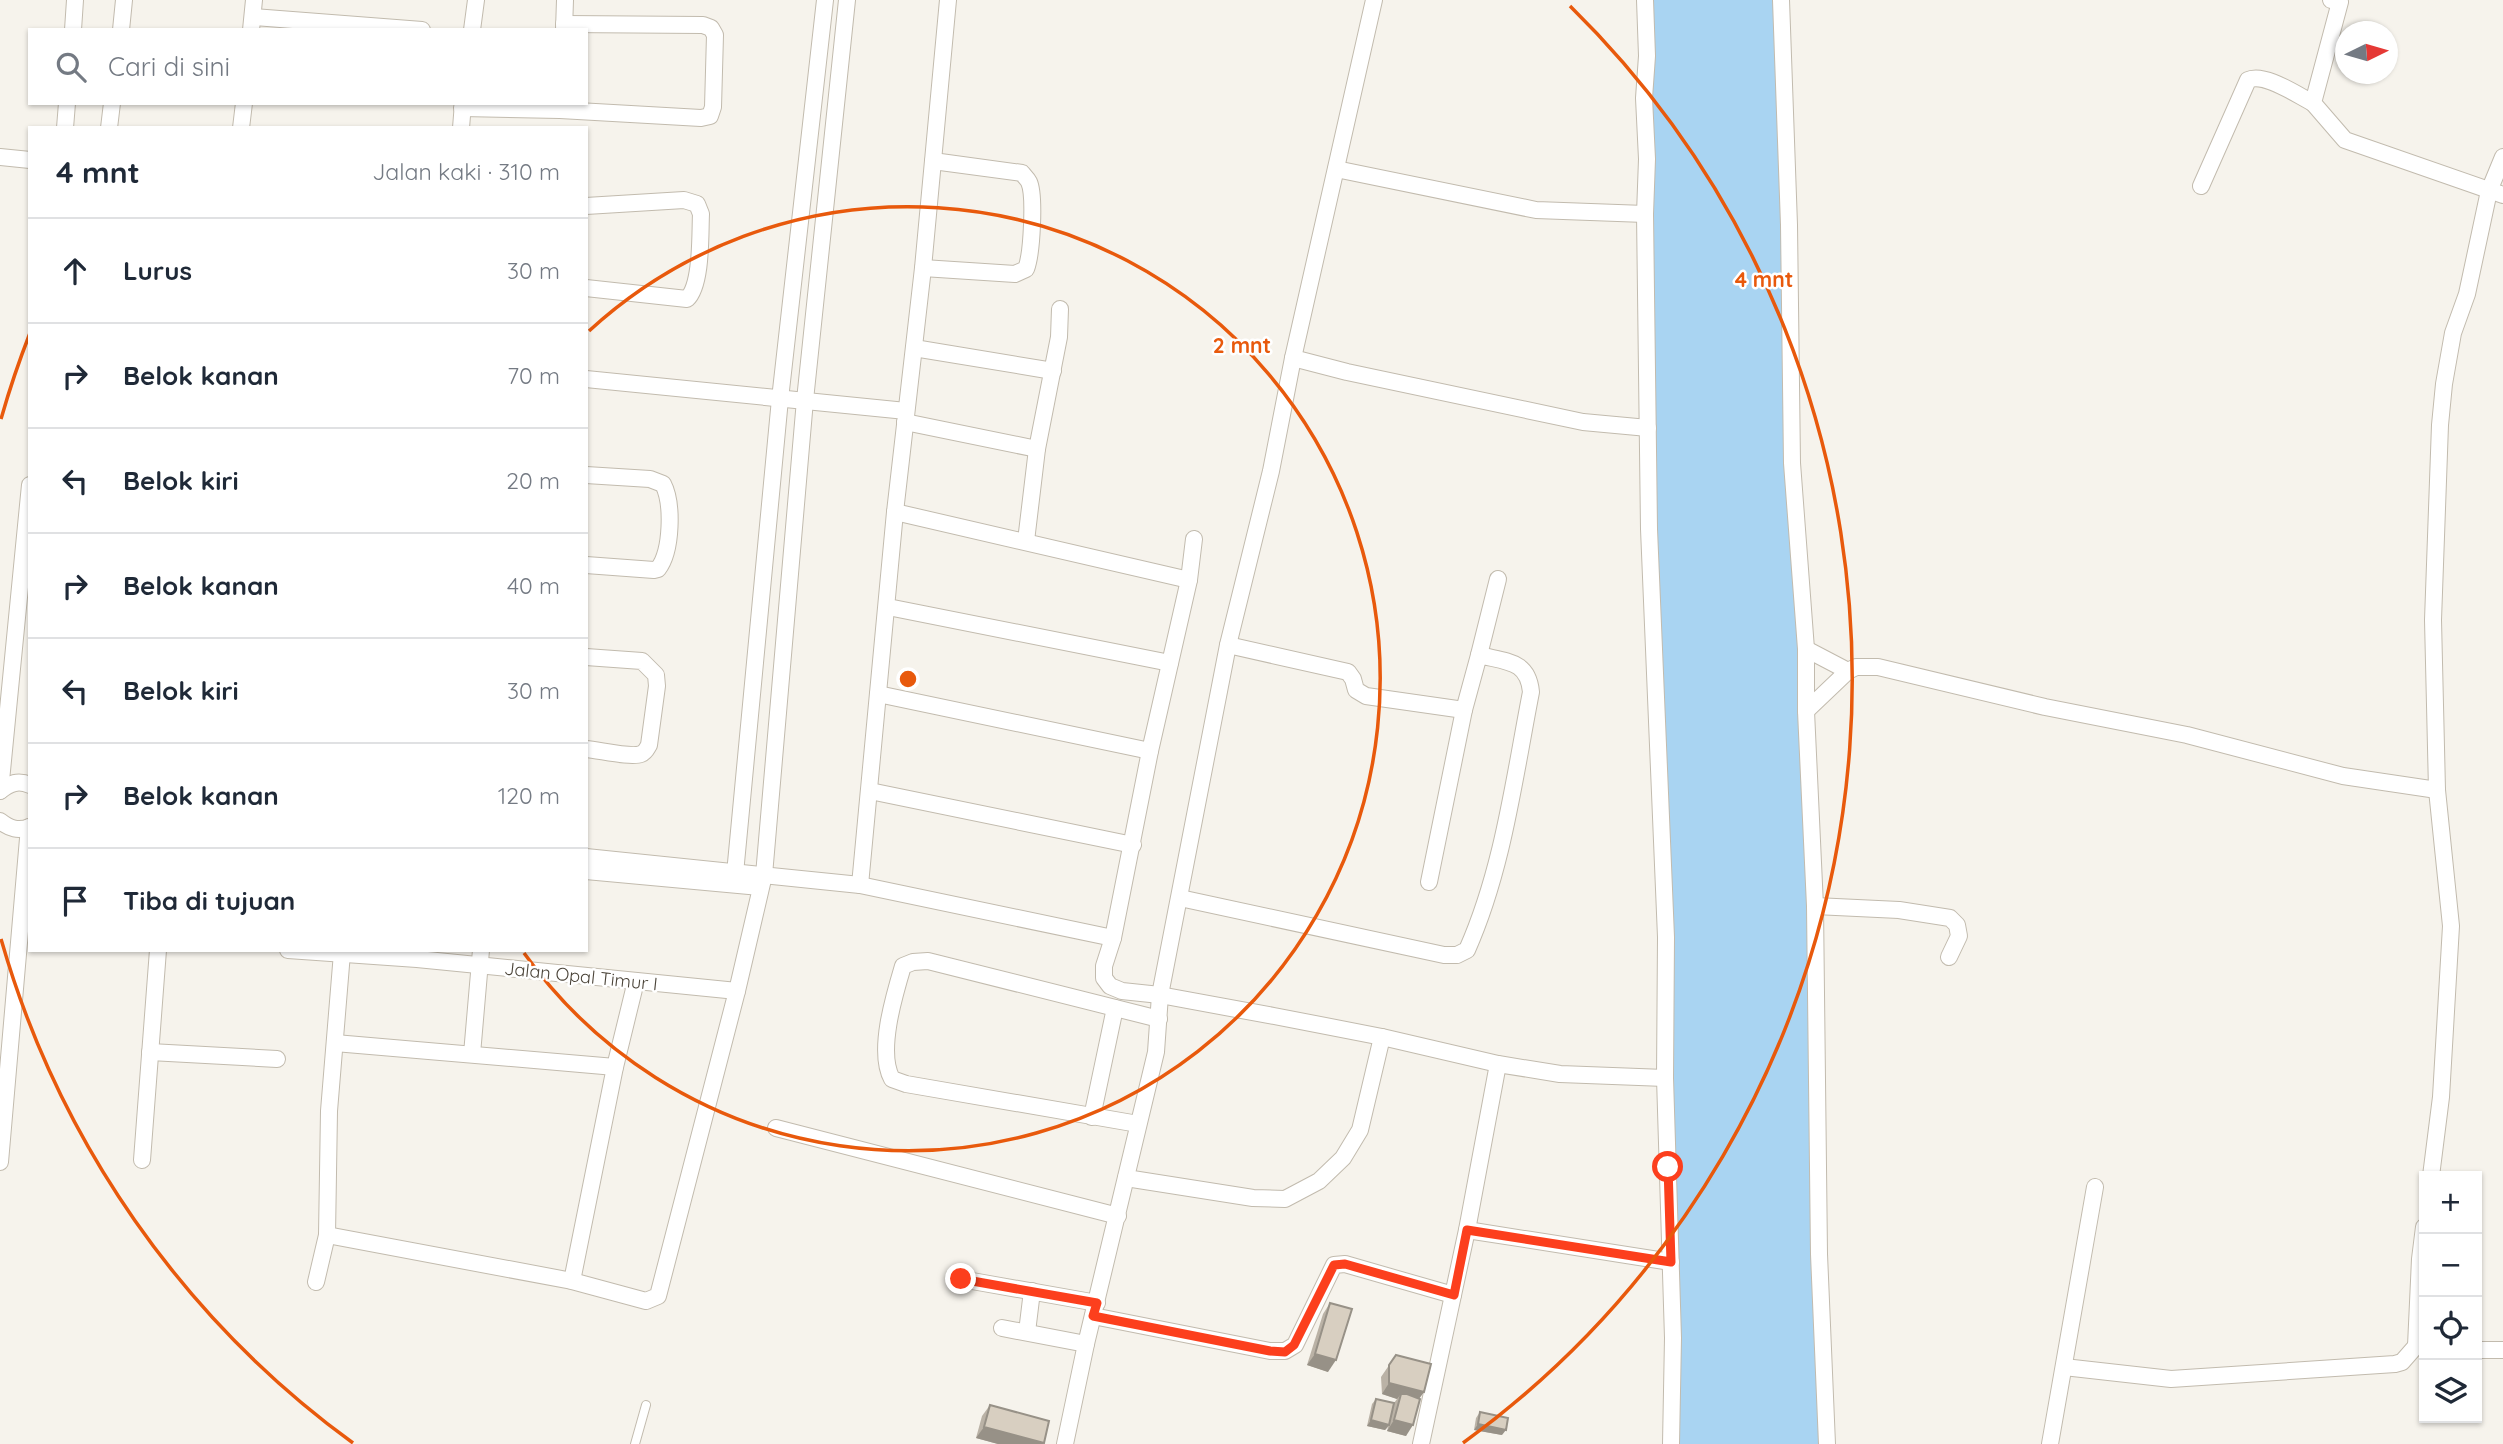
<!DOCTYPE html>
<html lang="id">
<head>
<meta charset="utf-8">
<style>
	body { margin:0; font-family:Quicksand,sans-serif; background:#f2f2f3; color:#1f2937 }
	.controls { position:absolute; right:21px; bottom:21px; display:grid; overflow:hidden; border-radius:0px; box-shadow:0 2px 5px #0004 }
	.controls button { width:63px; height:63px; display:grid; place-items:center; padding:0; border:0; border-bottom:2px solid #e0e1e3; background:#fff; color:#1f2937; font:35px sans-serif }
	.compass { position:absolute; left:2335px; top:21px; width:63px; height:63px; border-radius:50%; background:#fff; box-shadow:0 2px 5px #0004; rotate:85deg }
	.stop { position:absolute; width:21px; height:21px; margin:-16px; border:5px solid #fc3f1d; border-radius:50%; background:#fff }
	.stop.end { background:#fc3f1d; border-color:#fff; box-shadow:0 2px 7px #0008 }
	.list { margin:0; padding:0; list-style:none }
	h2 { display:flex; justify-content:space-between; align-items:center; height:91px; margin:0; padding:0 28px; font-size:30px }
	h2 small { font-size:23px; font-weight:400; color:#747a83 }
	.list li { display:grid; grid-template-columns:46px 1fr auto; gap:21px; align-items:center; box-sizing:border-box; height:105px; padding:0 28px; border-top:2px solid #e0e1e3 }
	.list b { display:block; font-size:26px; white-space:nowrap }
	.list em { font-size:23px; font-style:normal; color:#747a83 }
	.icon { flex:none; width:38px; height:38px; fill:none; stroke:currentColor; stroke-width:2; stroke-linecap:round; stroke-linejoin:round }
	.map { position:relative; flex:none; width:2503px; height:1444px; overflow:hidden }
	.search { position:absolute; background:#fff; box-shadow:0 2px 5px #0004; left:28px; top:28px; width:560px; height:77px; display:flex; align-items:center; gap:18px; box-sizing:border-box; padding:0 24px; border-radius:0px; color:#747a83; font-size:26px }
	.panel { position:absolute; background:#fff; box-shadow:0 2px 5px #0004; left:28px; top:126px; width:560px; height:826px; border-radius:0px }
	.map>svg:first-child { display:block }
	.water { fill:#a9d4f2 }
	.lines { fill:none; stroke-linecap:round; stroke-linejoin:round }
	.lane-casing { stroke:#c2bbae; stroke-width:10 }
	.street-casing { stroke:#c2bbae; stroke-width:18 }
	.lane { stroke:#fff; stroke-width:8 }
	.street { stroke:#fff; stroke-width:16 }
	.wall { fill:#bab2a6 }
	.shaded-wall { fill:#979187 }
	.building { fill:#d8cfc1; stroke:#979187; stroke-width:2 }
	.route { stroke:#fc3f1d; stroke-width:9 }
	.ring { fill:none; stroke:#e8590c; stroke-width:3.5 }
	.labels { text-anchor:middle; dominant-baseline:central; stroke-width:5; stroke-linejoin:round; paint-order:stroke }
	.street-label { font-size:18px; fill:#4b4439; stroke:#fff }
	.centre { fill:#e8590c; stroke:#fff; stroke-width:3.5 }
	.ring-label { font-size:21px; text-anchor:middle; font-weight:bold; fill:#e8590c; stroke:#fff; stroke-width:5; stroke-linejoin:round; paint-order:stroke }
</style>
</head>
<body>
<div class="map">
<svg width="2503" height="1444" viewBox="0 0 2503 1444">
	<rect width="100%" height="100%" fill="#f6f3ec"/>
	<path class="water" d="M 1645,0 L 1781,0 L 1827,1444 L 1671,1444 L 1648,428 Z"/>
	<g class="lines">
		<g class="lane-casing">
			<path id="lane" d="M 635,1444 L 646,1405"/>
		</g>
		<g class="street-casing">
			<g id="street">
				<path d="M 1645,0 L 1647,56 L 1644,98 L 1647,159 L 1645,214 L 1649,529 L 1666,937 L 1665,1078 L 1673,1338 L 1671,1444"/>
				<path d="M 1781,0 L 1789,225 L 1792,463 L 1806,649 L 1806,711 L 1815,906 L 1819,1254 L 1827,1444"/>
				<path d="M 2331,0 L 2340,2 L 2313,103 L 2345,140 L 2503,195"/>
				<path d="M 253,17 L 422,30"/>
				<path d="M 73,30 L 75,0"/>
				<path d="M 121,30 L 124,0"/>
				<path d="M 251,30 L 254,0"/>
				<path d="M 472,30 L 476,0"/>
				<path d="M 564,30 L 565,0"/>
				<path d="M 462,108 L 560,110 L 701,118 L 710,116 L 713,107 L 715,35 L 711,28 L 703,25 L 564,24"/>
				<path d="M 65,128 L 67,103"/>
				<path d="M 109,128 L 112,103"/>
				<path d="M 241,128 L 244,103"/>
				<path d="M 461,128 L 463,103"/>
				<path d="M 0,157 L 30,160"/>
				<path d="M 1336,169 L 1536,210 L 1645,214"/>
				<path d="M 2201,186 L 2248,80 C 2264,72 2297,95 2313,103"/>
				<path d="M 586,206 L 684,200 L 697,204 L 701,214 C 700,234 702,285 687,299 L 586,288"/>
				<path d="M 923,268 L 1015,274 L 1026,269 C 1032,254 1035,195 1029,182 C 1027,178 1024,176 1022,173 L 933,161"/>
				<path d="M 914,348 L 1053,371"/>
				<path d="M 1293,358 L 1347,372 L 1583,422 L 1648,428"/>
				<path d="M 586,379 L 906,411"/>
				<path d="M 905,422 L 1037,449"/>
				<path d="M 586,475 L 650,479 L 663,484 C 673,503 672,551 658,569 L 654,570 L 586,565"/>
				<path d="M 895,512 L 1189,580"/>
				<path d="M 1194,539 L 1189,580 L 1150,751 L 1113,938 L 1104,966 L 1104,978 L 1110,986 L 1122,991 L 1160,995 L 1274,1016 L 1382,1037 L 1498,1064 L 1560,1074 L 1665,1078"/>
				<path d="M 1026,541 L 1037,449 L 1059,337 L 1060,309"/>
				<path d="M 888,607 L 1170,663"/>
				<path d="M 1806,649 L 1848,671"/>
				<path d="M 1479,655 L 1498,579"/>
				<path d="M 586,657 L 642,661 L 656,675 L 657,686 L 649,745 C 647,748 646,752 641,754 C 631,758 599,750 586,749"/>
				<path d="M 878,694 L 1150,751"/>
				<path d="M 1806,711 L 1848,671 L 1856,667 L 1878,667 L 2045,707 L 2187,735 L 2343,776 L 2437,790"/>
				<path d="M 0,791 L 30,485"/>
				<path d="M 0,791 C 10,783 18,780 30,785"/>
				<path d="M 870,791 L 1133,845"/>
				<path d="M 0,821 C 10,829 18,831 30,827"/>
				<path d="M 586,857 L 860,885 L 1113,938"/>
				<path d="M 586,871 L 760,887"/>
				<path d="M 1429,882 L 1464,710"/>
				<path d="M 734,884 L 780,399 L 825,0"/>
				<path d="M 860,885 L 895,512 L 923,268 L 948,0"/>
				<path d="M 1180,898 L 1444,955 L 1457,955 L 1467,950 C 1503,869 1514,779 1531,692 C 1528,660 1506,662 1479,655 L 1464,710 L 1366,696 L 1356,690 L 1353,679 L 1348,672 L 1228,645"/>
				<path d="M 1815,906 L 1899,910 L 1950,918 L 1957,925 L 1959,936 L 1949,957"/>
				<path d="M 288,950 L 417,959 L 737,991"/>
				<path d="M 335,1043 L 615,1067"/>
				<path d="M 150,1052 L 277,1059"/>
				<path d="M 472,1054 L 481,950"/>
				<path d="M 1092,1117 L 1115,1008"/>
				<path d="M 1138,1124 L 906,1084 L 892,1079 C 877,1052 894,996 903,966 L 913,962 L 928,961 L 1159,1019"/>
				<path d="M 776,1128 L 1118,1216"/>
				<path d="M 142,1160 L 158,950"/>
				<path d="M 0,1162 L 29,827"/>
				<path d="M 2431,1176 L 2441,1097 L 2451,926 L 2437,790 L 2433,620 L 2440,425 L 2444,384 L 2453,333 L 2467,294 L 2489,191 L 2503,157"/>
				<path d="M 1126,1178 L 1253,1198 L 1285,1199 L 1319,1181 L 1343,1158 L 1360,1130 L 1382,1037"/>
				<path d="M 1467,1230 L 1671,1262"/>
				<path d="M 327,1235 L 572,1281 L 646,1301 L 658,1296 L 737,991 L 764,875 L 805,400 L 847,0"/>
				<path d="M 961,1279 L 1097,1303"/>
				<path d="M 572,1281 L 615,1067 L 636,981"/>
				<path d="M 316,1282 L 327,1235 L 329,1111 L 342,953"/>
				<path d="M 1093,1316 L 1270,1351 L 1285,1351 L 1295,1345 L 1334,1265 L 1345,1264 L 1453,1295"/>
				<path d="M 1002,1328 L 1086,1344"/>
				<path d="M 1027,1332 L 1032,1291"/>
				<path d="M 2416,1346 L 2420,1259 L 2424,1227"/>
				<path d="M 2477,1350 L 2503,1350"/>
				<path d="M 2064,1367 L 2171,1379 L 2395,1364 L 2402,1362 L 2416,1346 L 2424,1347"/>
				<path d="M 1065,1444 L 1086,1344 L 1156,1052 L 1160,995 L 1228,645 L 1271,471 L 1293,358 L 1374,0"/>
				<path d="M 1421,1444 L 1467,1230 L 1498,1064"/>
				<path d="M 2050,1444 L 2095,1187"/>
			</g>
		</g>
		<use href="#lane" class="lane"/>
		<use href="#street" class="street"/>
	</g>
	<g class="wall">
		<path d="M 1330,1303 L 1328,1372 L 1307,1365 L 1323,1314 Z"/>
		<path d="M 1396,1355 L 1424,1392 L 1419,1398 L 1406,1436 L 1387,1431 L 1388,1427 L 1385,1430 L 1367,1426 L 1372,1404 L 1376,1399 L 1394,1403 L 1397,1399 L 1382,1394 L 1381,1377 Z"/>
		<path d="M 990,1405 L 1044,1443 L 1043,1444 L 998,1444 L 976,1438 L 982,1416 Z"/>
		<path d="M 1480,1412 L 1502,1435 L 1474,1430 L 1476,1418 Z"/>
	</g>
	<g class="shaded-wall">
		<path d="M 1315,1354 L 1336,1360 L 1328,1372 L 1307,1365 Z"/>
		<path d="M 1389,1383 L 1424,1392 L 1416,1403 L 1401,1394 L 1397,1399 L 1382,1394 Z"/>
		<path d="M 1371,1420 L 1389,1425 L 1385,1430 L 1367,1426 Z"/>
		<path d="M 1394,1420 L 1413,1425 L 1406,1436 L 1387,1431 Z"/>
		<path d="M 1478,1424 L 1506,1430 L 1502,1435 L 1474,1430 Z"/>
		<path d="M 984,1427 L 1044,1443 L 1043,1444 L 998,1444 L 976,1438 Z"/>
	</g>
	<g class="building">
		<path d="M 1330,1303 L 1352,1309 L 1336,1360 L 1315,1354 Z"/>
		<path d="M 1396,1355 L 1431,1364 L 1424,1392 L 1389,1383 L 1389,1365 Z"/>
		<path d="M 1401,1394 L 1407,1394 L 1420,1399 L 1413,1425 L 1394,1420 Z"/>
		<path d="M 1376,1399 L 1394,1403 L 1389,1425 L 1371,1420 Z"/>
		<path d="M 990,1405 L 1049,1421 L 1044,1443 L 984,1427 Z"/>
		<path d="M 1480,1412 L 1508,1418 L 1506,1430 L 1478,1424 Z"/>
	</g>
	<g class="lines">
		<path class="route" d="M 961,1279 L 1097,1303 L 1093,1316 L 1270,1351 L 1285,1352 L 1294,1345 L 1334,1265 L 1345,1264 L 1454,1295 L 1467,1230 L 1671,1262 L 1668,1167"/>
	</g>
	<g class="ring">
		<path d="M589 331A472 472 0 1 1 524 953"/>
		<path d="M353 1443A944 944 0 0 1 1 939M1 419A944 944 0 0 1 30 333M1570 6A944 944 0 0 1 1463 1443"/>
	</g>
	<g class="labels">
		<g class="street-label">
			<text transform="translate(581 976) rotate(6)">Jalan Opal Timur I</text>
		</g>
	</g>
	<circle cx="908" cy="679" r="10" class="centre"/>
	<g class="ring-label">
		<text x="1764" y="287">4 mnt</text>
		<text x="1242" y="353">2 mnt</text>
	</g>
</svg>
<div class="controls">
<button>+</button>
<button>−</button>
<button><svg class="icon" aria-label="locate" viewBox="0 0 24 24"><circle cx="12" cy="12" r="6"/><path d="M12 2v4M12 18v4M2 12h4M18 12h4"/></svg></button>
<button><svg class="icon" aria-label="layers" viewBox="0 0 24 24"><path d="M12 4l9 5-9 5-9-5zM3 14l9 5 9-5"/></svg></button>
</div>
<svg class="compass" viewBox="-18 -18 36 36"><path d="M0-13l5 13h-10z" fill="#e53935"/><path d="M0 13l5-13h-10z" fill="#747a83"/></svg>
<div class="stop" style="left:1668px;top:1167px"></div>
<div class="stop end" style="left:961px;top:1279px"></div>
<div class="search"><svg class="icon" aria-label="search" viewBox="0 0 24 24"><circle cx="10" cy="10" r="6"/><path d="M15 15l6 6"/></svg>Cari di sini</div>
<section class="panel">
<h2>4 mnt<small>Jalan kaki · 310 m</small></h2>
<ul class="list">
<li><svg class="icon" aria-label="ahead" viewBox="0 0 24 24"><path d="M12 20V5M6 11l6-6 6 6"/></svg><div><b>Lurus</b></div><em>30 m</em></li>
<li><svg class="icon" aria-label="right" viewBox="0 0 24 24"><path d="M7 20v-9h11M14 6l5 5-5 5"/></svg><div><b>Belok kanan</b></div><em>70 m</em></li>
<li><svg class="icon" aria-label="left" viewBox="0 0 24 24"><path d="M17 20v-9H6M10 6l-5 5 5 5"/></svg><div><b>Belok kiri</b></div><em>20 m</em></li>
<li><svg class="icon" aria-label="right" viewBox="0 0 24 24"><path d="M7 20v-9h11M14 6l5 5-5 5"/></svg><div><b>Belok kanan</b></div><em>40 m</em></li>
<li><svg class="icon" aria-label="left" viewBox="0 0 24 24"><path d="M17 20v-9H6M10 6l-5 5 5 5"/></svg><div><b>Belok kiri</b></div><em>30 m</em></li>
<li><svg class="icon" aria-label="right" viewBox="0 0 24 24"><path d="M7 20v-9h11M14 6l5 5-5 5"/></svg><div><b>Belok kanan</b></div><em>120 m</em></li>
<li><svg class="icon" aria-label="arrive" viewBox="0 0 24 24"><path d="M6 21V4h12l-3 4 3 4H6"/></svg><div><b>Tiba di tujuan</b></div></li>
</ul>
</section>
</div>
</body>
</html>
